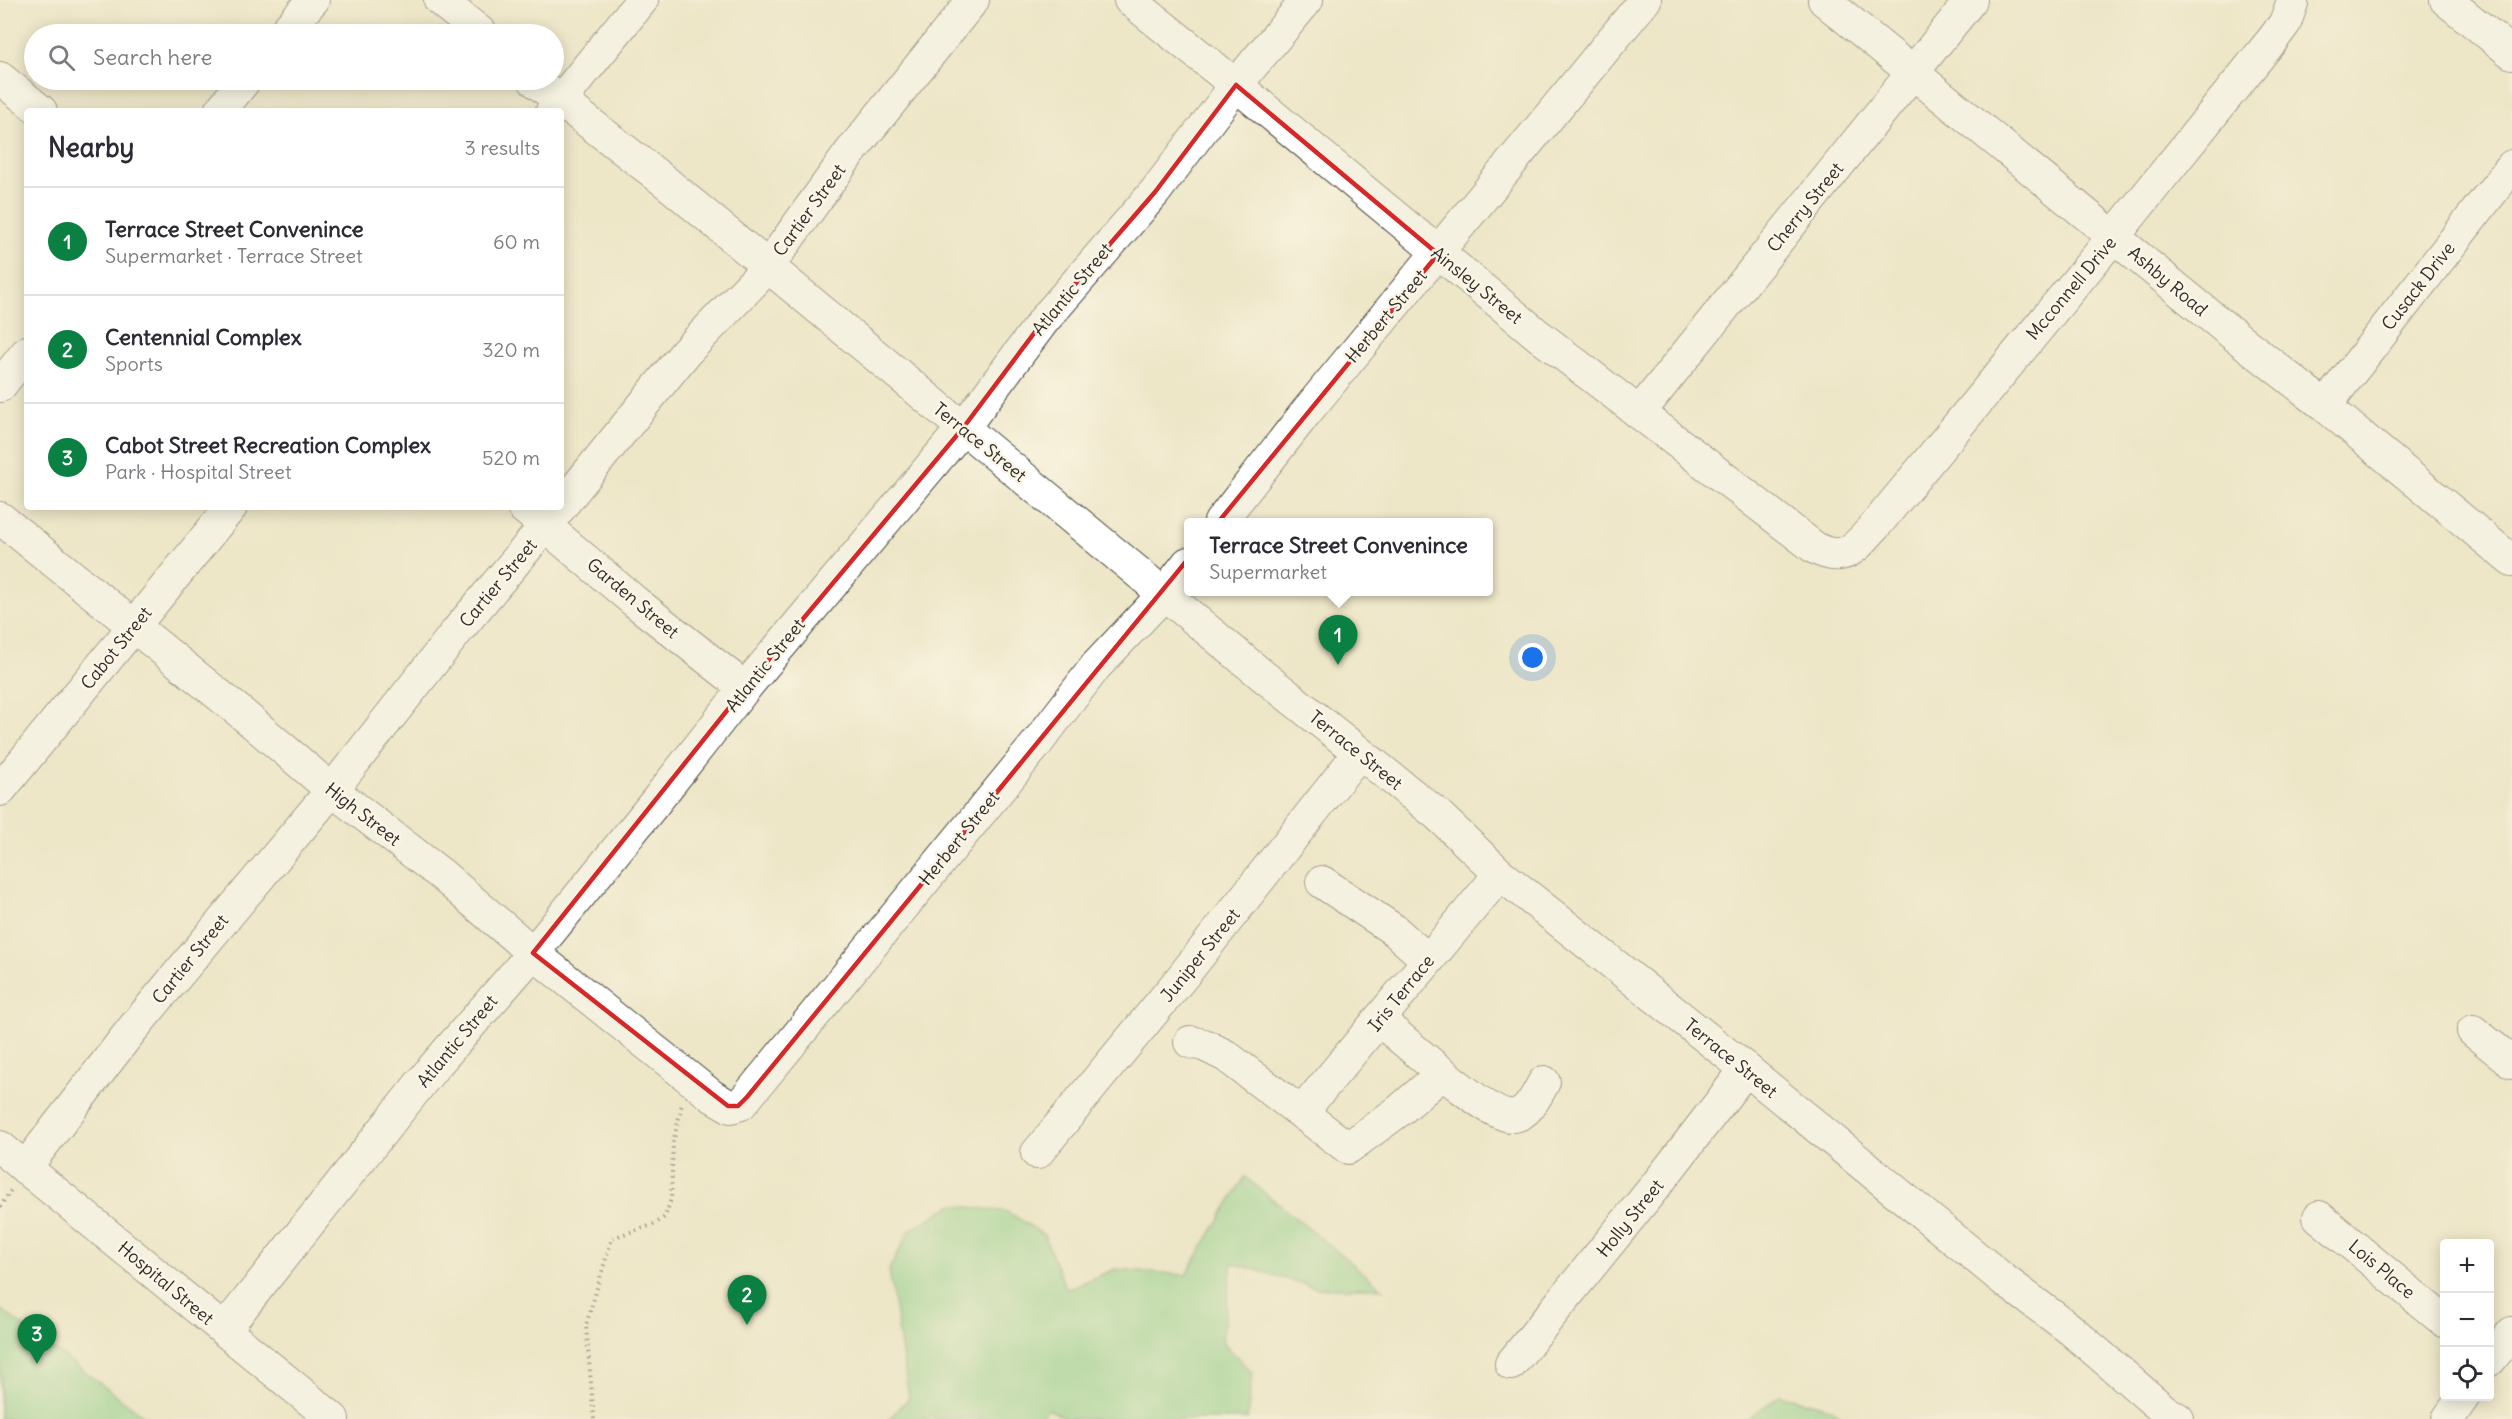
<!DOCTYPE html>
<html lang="en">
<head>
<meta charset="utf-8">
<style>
	body { margin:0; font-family:Delius,sans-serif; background:#f2f2f3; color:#2b2b33 }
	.controls { position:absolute; right:18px; bottom:18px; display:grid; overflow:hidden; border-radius:6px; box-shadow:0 3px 15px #0003 }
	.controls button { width:54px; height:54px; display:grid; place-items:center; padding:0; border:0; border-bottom:2px solid #e1e1e2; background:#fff; color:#2b2b33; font:30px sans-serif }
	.you { position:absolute; left:1533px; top:658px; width:21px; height:21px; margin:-15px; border:4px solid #fff; border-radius:50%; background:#1a73e8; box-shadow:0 0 0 9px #1a73e833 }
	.badge { display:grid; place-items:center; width:39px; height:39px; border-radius:50%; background:#0b8043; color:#fff; font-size:20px; font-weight:700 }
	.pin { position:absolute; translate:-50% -50px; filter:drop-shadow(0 2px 3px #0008) }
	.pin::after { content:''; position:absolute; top:32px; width:21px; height:18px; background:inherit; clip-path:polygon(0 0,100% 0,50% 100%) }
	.popup { position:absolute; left:1184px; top:518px; width:309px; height:78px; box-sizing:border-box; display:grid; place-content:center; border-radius:6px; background:#fff; filter:drop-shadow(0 2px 4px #0005); font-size:20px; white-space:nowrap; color:#7c7c81 }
	.popup b { font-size:22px; color:#2b2b33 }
	.popup::after { content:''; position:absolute; left:50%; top:100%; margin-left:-12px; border:12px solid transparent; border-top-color:#fff }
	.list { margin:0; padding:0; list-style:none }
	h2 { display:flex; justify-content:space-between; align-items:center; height:78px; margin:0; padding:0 24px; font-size:26px }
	h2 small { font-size:20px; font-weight:400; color:#7c7c81 }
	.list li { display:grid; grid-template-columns:39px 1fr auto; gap:18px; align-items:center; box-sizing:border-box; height:108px; padding:0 24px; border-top:2px solid #e1e1e2 }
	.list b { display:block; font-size:22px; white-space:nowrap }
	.list p { margin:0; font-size:20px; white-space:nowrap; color:#7c7c81 }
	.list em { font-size:20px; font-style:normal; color:#7c7c81 }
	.icon { flex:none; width:33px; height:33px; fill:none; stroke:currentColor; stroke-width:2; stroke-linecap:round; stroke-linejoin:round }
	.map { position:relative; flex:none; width:2512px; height:1419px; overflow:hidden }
	.search { position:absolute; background:#fff; box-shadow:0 3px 15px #0003; left:24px; top:24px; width:540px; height:66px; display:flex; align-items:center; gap:15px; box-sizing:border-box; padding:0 21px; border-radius:33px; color:#7c7c81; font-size:22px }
	.panel { position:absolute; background:#fff; box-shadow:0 3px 15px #0003; left:24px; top:108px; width:540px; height:402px; border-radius:6px }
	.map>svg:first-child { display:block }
	.green { fill:#89cf89; stroke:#5a7d5a; stroke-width:1.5 }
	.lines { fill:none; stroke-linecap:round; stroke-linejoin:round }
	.minor-casing { stroke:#484742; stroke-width:34 }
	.path { stroke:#484742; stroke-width:4; stroke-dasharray:1.5 4.5; stroke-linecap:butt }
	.minor { stroke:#fff; stroke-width:32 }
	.marked { fill:none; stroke:#d62828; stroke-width:4.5; stroke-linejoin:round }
	.labels { text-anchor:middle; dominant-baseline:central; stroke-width:5; stroke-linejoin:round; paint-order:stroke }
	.street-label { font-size:18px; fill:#2b2b2b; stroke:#fcf5e5 }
</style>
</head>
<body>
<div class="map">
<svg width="2512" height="1419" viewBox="0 0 2512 1419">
	<rect width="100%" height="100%" fill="#fcf5e5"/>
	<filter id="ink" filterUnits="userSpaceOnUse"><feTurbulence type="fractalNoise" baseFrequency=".0167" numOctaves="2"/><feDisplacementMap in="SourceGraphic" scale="12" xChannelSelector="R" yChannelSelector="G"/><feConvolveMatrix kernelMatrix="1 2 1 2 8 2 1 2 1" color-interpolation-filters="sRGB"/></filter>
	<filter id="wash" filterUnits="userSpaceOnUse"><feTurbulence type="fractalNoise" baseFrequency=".008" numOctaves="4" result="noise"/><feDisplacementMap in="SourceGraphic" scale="24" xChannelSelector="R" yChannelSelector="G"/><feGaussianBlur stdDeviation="1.35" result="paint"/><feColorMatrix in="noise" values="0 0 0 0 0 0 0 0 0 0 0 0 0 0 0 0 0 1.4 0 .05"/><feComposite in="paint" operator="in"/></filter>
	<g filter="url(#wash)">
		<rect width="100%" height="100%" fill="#ede6c7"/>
		<g class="green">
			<path d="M 1245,1177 L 1382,1288 L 1317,1288 L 1232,1263 L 1222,1341 L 1252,1373 L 1247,1419 L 1067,1419 L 1048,1409 L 1039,1419 L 889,1419 L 909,1398 L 889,1270 L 910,1230 L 952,1205 L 1008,1212 L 1044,1235 L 1066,1290 L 1115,1269 L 1186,1275 Z"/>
			<path d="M 0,1309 L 148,1419 L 0,1419 Z"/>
			<path d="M 1780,1395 L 1830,1408 L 1844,1419 L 1748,1419 Z"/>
		</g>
	</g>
	<g filter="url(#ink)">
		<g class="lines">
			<g class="minor-casing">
				<g id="minor">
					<path d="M 440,0 L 482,34"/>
					<path d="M 1130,0 L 1236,85 L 1538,335 L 1815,548 C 1845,564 1856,547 1875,526 L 2114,236 L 2273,39 L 2285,23 L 2292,3"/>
					<path d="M 1824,0 L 2224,327 L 2325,406 L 2512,561"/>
					<path d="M 2446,0 L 2512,53"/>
					<path d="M 283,34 L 313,0"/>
					<path d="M 0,78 L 41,111"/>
					<path d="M 534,80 L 667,183 L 1262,675 L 1438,815 L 1500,874 L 1746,1069 L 2004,1280 L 2070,1329 L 2165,1411 L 2178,1419"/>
					<path d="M 220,111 L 245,80"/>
					<path d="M 552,111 L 642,0"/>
					<path d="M 0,386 L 27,352"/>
					<path d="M 2325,406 L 2512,166"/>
					<path d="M 1639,413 L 1971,0"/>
					<path d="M 523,507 L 634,601 L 745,688"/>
					<path d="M 0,518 L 240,712 L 332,790 L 442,875 L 533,953 L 634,1034 L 712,1096 L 731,1107 L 741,1104 L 747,1097 L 1034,747 L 1096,666 L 1164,594 L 1188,563"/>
					<path d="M 1220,522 L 1307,411 L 1645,0"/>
					<path d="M 0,790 L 231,507"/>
					<path d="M 1322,882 L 1394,930 L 1428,960"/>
					<path d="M 1379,1020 C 1401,1037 1490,1120 1514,1116 C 1529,1114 1537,1094 1544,1082"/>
					<path d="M 2473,1031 L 2512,1062"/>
					<path d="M 1190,1042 L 1204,1045 L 1226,1056 L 1348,1148 L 1400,1110 L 1443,1073"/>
					<path d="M 1302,1112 L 1500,874"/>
					<path d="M 0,1147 L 333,1419"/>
					<path d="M 1037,1153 L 1183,976 L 1359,753"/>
					<path d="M 25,1168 L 130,1032 L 332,790 L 458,630 L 546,525 L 686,352 L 767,268 L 849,154 L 973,0"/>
					<path d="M 2319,1217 L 2444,1321"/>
					<path d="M 224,1330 L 432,1069 L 533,953 L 653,805 L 745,688 L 963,428 L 1044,320 L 1155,192 L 1236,85 L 1307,0"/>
					<path d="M 2490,1360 L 2512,1333"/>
					<path d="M 1511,1364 L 1661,1179 L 1746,1069"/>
					<path d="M 2448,1419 L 2464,1396"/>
				</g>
			</g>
			<g class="path">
				<path d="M 0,1207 L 11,1190"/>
				<path d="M 594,1419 L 586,1325 L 612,1238 L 655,1224 L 665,1217 L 671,1199 L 673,1143 L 682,1104"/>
			</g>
			<use href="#minor" class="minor"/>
		</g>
	</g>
	<path d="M0 0H2512V1419H0ZM 1236,85 L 1438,254 L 747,1097 L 738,1106 L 728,1106 L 533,953 L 745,688 L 963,428 L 1044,320 L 1155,192 Z" fill="#ede6c7" fill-opacity=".55" fill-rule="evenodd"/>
	<path class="marked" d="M 1236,85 L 1438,254 L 747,1097 L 738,1106 L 728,1106 L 533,953 L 745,688 L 963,428 L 1044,320 L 1155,192 Z"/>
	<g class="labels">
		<g class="street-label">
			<text transform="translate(1805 207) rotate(-51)">Cherry Street</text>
			<text transform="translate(809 210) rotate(-54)">Cartier Street</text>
			<text transform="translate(2168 281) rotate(40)">Ashby Road</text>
			<text transform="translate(1477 285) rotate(39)">Ainsley Street</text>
			<text transform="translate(2418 286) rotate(-52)">Cusack Drive</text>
			<text transform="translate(2071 288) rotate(-50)">Mcconnell Drive</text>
			<text transform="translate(1072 289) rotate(-50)">Atlantic Street</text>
			<text transform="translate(1386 316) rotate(-50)">Herbert Street</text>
			<text transform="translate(980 442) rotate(39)">Terrace Street</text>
			<text transform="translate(498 583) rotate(-50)">Cartier Street</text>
			<text transform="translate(633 598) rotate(40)">Garden Street</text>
			<text transform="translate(116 648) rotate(-51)">Cabot Street</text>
			<text transform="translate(765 665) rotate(-51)">Atlantic Street</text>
			<text transform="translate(1356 750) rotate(39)">Terrace Street</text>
			<text transform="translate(363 814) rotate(38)">High Street</text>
			<text transform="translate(959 838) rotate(-51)">Herbert Street</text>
			<text transform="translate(1200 955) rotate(-51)">Juniper Street</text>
			<text transform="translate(190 959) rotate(-51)">Cartier Street</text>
			<text transform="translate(1401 993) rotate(-51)">Iris Terrace</text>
			<text transform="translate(457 1041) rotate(-50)">Atlantic Street</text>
			<text transform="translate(1731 1058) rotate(39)">Terrace Street</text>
			<text transform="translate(1630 1218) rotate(-51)">Holly Street</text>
			<text transform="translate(2382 1269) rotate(40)">Lois Place</text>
			<text transform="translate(166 1283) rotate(40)">Hospital Street</text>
		</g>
	</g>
</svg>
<div class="controls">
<button>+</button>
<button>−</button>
<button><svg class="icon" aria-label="locate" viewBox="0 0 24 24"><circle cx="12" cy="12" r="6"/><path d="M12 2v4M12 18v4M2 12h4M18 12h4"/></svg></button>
</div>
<div class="you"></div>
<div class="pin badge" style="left:1338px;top:665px">1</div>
<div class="popup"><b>Terrace Street Convenince</b>Supermarket</div>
<div class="pin badge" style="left:747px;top:1325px">2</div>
<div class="pin badge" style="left:37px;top:1364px">3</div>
<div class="search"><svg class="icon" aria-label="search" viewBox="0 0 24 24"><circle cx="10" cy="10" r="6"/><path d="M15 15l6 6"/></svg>Search here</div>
<section class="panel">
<h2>Nearby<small>3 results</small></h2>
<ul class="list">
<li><span class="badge">1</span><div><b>Terrace Street Convenince</b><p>Supermarket · Terrace Street</p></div><em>60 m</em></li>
<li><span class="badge">2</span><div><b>Centennial Complex</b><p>Sports</p></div><em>320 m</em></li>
<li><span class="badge">3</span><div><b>Cabot Street Recreation Complex</b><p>Park · Hospital Street</p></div><em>520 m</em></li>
</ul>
</section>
</div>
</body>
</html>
